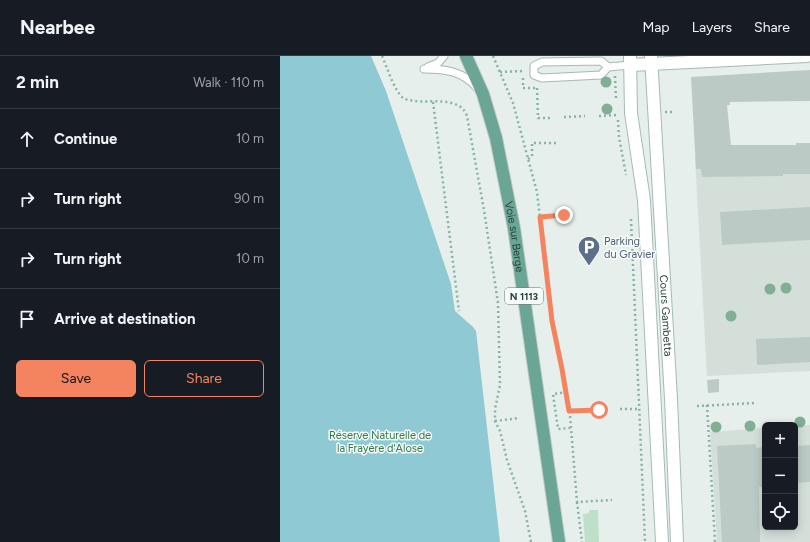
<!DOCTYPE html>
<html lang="en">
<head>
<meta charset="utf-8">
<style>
	body { margin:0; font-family:Figtree,sans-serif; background:#20242c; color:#f1f3f6 }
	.controls { position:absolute; right:12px; bottom:12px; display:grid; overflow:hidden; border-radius:6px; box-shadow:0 2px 10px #0003 }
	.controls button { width:36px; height:36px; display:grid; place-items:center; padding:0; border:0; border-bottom:1px solid #363941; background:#171b24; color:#f1f3f6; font:20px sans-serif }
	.stop { position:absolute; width:12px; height:12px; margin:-9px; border:3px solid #f4845f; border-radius:50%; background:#fff }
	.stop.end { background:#f4845f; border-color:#fff; box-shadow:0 1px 4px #0008 }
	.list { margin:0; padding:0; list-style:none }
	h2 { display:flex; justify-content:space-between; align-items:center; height:52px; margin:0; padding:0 16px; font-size:17px }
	h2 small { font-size:13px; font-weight:400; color:#9ea1a6 }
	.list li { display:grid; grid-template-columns:26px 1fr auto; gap:12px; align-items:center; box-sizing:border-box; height:60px; padding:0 16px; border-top:1px solid #363941 }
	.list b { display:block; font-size:15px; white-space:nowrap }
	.list em { font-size:13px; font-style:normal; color:#9ea1a6 }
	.actions { display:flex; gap:8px; padding:12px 16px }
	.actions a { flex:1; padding:9px 0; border:1px solid #f4845f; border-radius:6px; text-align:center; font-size:14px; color:#f4845f }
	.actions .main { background:#f4845f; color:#111 }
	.icon { flex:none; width:22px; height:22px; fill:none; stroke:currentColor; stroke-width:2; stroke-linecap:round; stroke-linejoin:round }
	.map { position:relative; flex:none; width:530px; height:486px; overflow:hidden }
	header { display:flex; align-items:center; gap:24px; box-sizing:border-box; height:56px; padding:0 20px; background:#171b24; border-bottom:1px solid #363941 }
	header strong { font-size:19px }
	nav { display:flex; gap:22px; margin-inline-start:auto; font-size:14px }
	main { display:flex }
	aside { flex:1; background:#171b24 }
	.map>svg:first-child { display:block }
	.built { fill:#d4dfda }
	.green { fill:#bfe0c8 }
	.water { fill:#8ec9d4 }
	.building { fill:#bbcac4 }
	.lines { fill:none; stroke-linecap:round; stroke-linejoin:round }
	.lane-casing { stroke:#a8b8b2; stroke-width:9 }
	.street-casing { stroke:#a8b8b2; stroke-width:14 }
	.secondary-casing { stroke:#a4bbb3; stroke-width:14 }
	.primary-casing { stroke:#c2cac8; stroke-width:14 }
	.path { stroke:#86b3a5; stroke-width:2.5; stroke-dasharray:2 3; stroke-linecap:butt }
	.lane { stroke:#fff; stroke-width:7 }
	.street { stroke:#fff; stroke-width:12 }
	.secondary { stroke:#fff; stroke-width:12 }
	.primary { stroke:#6aa596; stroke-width:12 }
	.tree { fill:#80af93 }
	.route { stroke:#f4845f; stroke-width:5 }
	.labels { text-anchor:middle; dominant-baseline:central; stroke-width:3; stroke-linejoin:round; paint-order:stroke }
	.shield { fill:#f7fbf9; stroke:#637a73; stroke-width:1 }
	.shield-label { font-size:10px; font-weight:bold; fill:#24423a }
	.street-label { font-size:11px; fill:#24423a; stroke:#f7fbf9 }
	.service-label { font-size:11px; fill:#4e5e75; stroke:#f7fbf9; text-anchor:start }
	.park-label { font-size:11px; fill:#2d7a4b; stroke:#f7fbf9 }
</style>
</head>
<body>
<header>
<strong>Nearbee</strong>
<nav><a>Map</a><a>Layers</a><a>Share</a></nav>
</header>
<main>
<aside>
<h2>2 min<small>Walk · 110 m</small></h2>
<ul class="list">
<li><svg class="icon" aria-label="ahead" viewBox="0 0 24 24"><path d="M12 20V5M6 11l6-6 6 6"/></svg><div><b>Continue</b></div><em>10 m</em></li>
<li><svg class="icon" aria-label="right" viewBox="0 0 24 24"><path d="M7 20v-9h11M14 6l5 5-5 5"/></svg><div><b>Turn right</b></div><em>90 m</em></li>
<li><svg class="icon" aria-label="right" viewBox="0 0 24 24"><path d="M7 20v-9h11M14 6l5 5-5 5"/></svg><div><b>Turn right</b></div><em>10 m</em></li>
<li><svg class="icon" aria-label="arrive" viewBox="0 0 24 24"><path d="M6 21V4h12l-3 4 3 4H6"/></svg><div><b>Arrive at destination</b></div></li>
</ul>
<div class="actions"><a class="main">Save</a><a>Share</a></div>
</aside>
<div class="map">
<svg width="530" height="486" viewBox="0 0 530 486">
	<rect width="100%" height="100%" fill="#e6efeb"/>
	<g class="built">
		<path d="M 530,100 L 530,315 L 427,320 L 415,101 Z"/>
		<path d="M 530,369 L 530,486 L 437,486 L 430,376 L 485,372 L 485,471 L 515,471 L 515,370 Z"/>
	</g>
	<path class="green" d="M 309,454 L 318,454 L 319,486 L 305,486 L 303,458 L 309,457 Z"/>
	<path class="water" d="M 0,0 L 91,0 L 106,35 L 171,228 L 175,255 L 193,271 L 196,275 L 220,486 L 0,486 Z"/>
	<g class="building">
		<path d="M 530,14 L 530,45 L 450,46 L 450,49 L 447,49 L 451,89 L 516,89 L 516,87 L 530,87 L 530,118 L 503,118 L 503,120 L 422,121 L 421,113 L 416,113 L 411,21 Z"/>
		<path d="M 530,151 L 530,184 L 442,189 L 440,156 Z"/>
		<path d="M 530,281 L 530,306 L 477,309 L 476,283 Z"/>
		<path d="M 439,323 L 439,336 L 428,337 L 427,324 Z"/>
		<path d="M 476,388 L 476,392 L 485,391 L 485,431 L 479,431 L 480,486 L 442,486 L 437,390 Z"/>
		<path d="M 530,389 L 530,426 L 515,427 L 515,390 Z"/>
	</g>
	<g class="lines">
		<g class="lane-casing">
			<g id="lane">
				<path d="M 321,5 L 328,11 L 321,19 L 262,22 L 254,19 L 254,10 L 262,6 Z"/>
				<path d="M 148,11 L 158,7 L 164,0"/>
				<path d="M 328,11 L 351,9"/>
				<path d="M 144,13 C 165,13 183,15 197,32"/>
			</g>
		</g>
		<g class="street-casing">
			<path id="street" d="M 351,9 L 527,0"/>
		</g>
		<g class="secondary-casing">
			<g id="secondary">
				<path d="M 350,0 L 351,57 L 364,144 L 382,486"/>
				<path id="s1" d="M 371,0 L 391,343 L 397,486"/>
			</g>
		</g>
		<g class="primary-casing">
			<g id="primary">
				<path id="s2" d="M 186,0 L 203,38 L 216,82 L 234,172 L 279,486"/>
			</g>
		</g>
		<g class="path">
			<path d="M 102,0 C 107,11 114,34 123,42 C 126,44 130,44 134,45 C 151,47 180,40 187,60 L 204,154 L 218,247 L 220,329 L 215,353 L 215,365 L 220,375 L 227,404 L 245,455 L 251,486"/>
			<path d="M 213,0 L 233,47 L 257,136 L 272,265 L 289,347 L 297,446 L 332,444"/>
			<path d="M 220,16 L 243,15 L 243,17"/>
			<path d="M 335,20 L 336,43"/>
			<path d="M 243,22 L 243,32 L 256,32"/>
			<path d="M 257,32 L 258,62 L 271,62"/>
			<path d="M 153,46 L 179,255"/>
			<path d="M 385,56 L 394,56"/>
			<path d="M 319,60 L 338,59"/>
			<path d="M 284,61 L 305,60"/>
			<path d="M 338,64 L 339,81 L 346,119"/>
			<path d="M 248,103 L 252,100 L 252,87 L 279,87"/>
			<path d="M 260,161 L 284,159"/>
			<path d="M 351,163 L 365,486"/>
			<path d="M 287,336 L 273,338 L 278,373 L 290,372"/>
			<path d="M 427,349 L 435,486"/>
			<path d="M 417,350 L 476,347"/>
			<path d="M 340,353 L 358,353"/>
			<path d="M 289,355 L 319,354"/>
			<path d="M 215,365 L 239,362"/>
			<path d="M 297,446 L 302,486"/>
		</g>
		<use href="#lane" class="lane"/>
		<use href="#street" class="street"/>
		<use href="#secondary" class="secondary"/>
		<use href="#primary" class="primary"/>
	</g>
	<g class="tree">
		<circle cx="326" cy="26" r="5.5"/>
		<circle cx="327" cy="53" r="5.5"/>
		<circle cx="506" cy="232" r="5.5"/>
		<circle cx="490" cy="233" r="5.5"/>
		<circle cx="451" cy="260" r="5.5"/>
		<circle cx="520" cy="366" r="5.5"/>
		<circle cx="470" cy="370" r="5.5"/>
		<circle cx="436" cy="371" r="5.5"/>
	</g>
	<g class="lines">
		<path class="route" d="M 284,159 L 260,161 L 272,265 L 282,313 L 289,355 L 319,354"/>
	</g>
	<defs>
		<g id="parking-pin" transform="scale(1.15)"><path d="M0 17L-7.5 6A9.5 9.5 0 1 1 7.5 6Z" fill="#5c6f8a" stroke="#f7fbf9"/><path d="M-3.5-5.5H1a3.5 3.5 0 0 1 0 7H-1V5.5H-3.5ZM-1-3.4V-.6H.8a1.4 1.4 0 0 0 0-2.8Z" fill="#fff"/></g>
	</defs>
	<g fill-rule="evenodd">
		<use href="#parking-pin" x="309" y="191"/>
	</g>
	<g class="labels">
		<rect class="shield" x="225" y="232" width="38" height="16" rx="3"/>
		<g class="shield-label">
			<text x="244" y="240">N 1113</text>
		</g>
		<g class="street-label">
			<text stroke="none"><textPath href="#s2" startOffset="188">Voie sur Berge</textPath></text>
			<text stroke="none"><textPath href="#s1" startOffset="260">Cours Gambetta</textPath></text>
		</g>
		<g class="service-label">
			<text x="324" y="185">Parking<tspan x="324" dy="13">du Gravier</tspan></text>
		</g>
		<g class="park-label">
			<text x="100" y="379">Réserve Naturelle de<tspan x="100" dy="13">la Frayère d'Alose</tspan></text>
		</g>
	</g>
</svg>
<div class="controls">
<button>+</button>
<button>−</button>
<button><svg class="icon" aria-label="locate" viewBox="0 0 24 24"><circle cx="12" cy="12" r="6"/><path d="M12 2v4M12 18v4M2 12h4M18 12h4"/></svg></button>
</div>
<div class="stop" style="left:319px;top:354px"></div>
<div class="stop end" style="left:284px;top:159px"></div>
</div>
</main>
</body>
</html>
